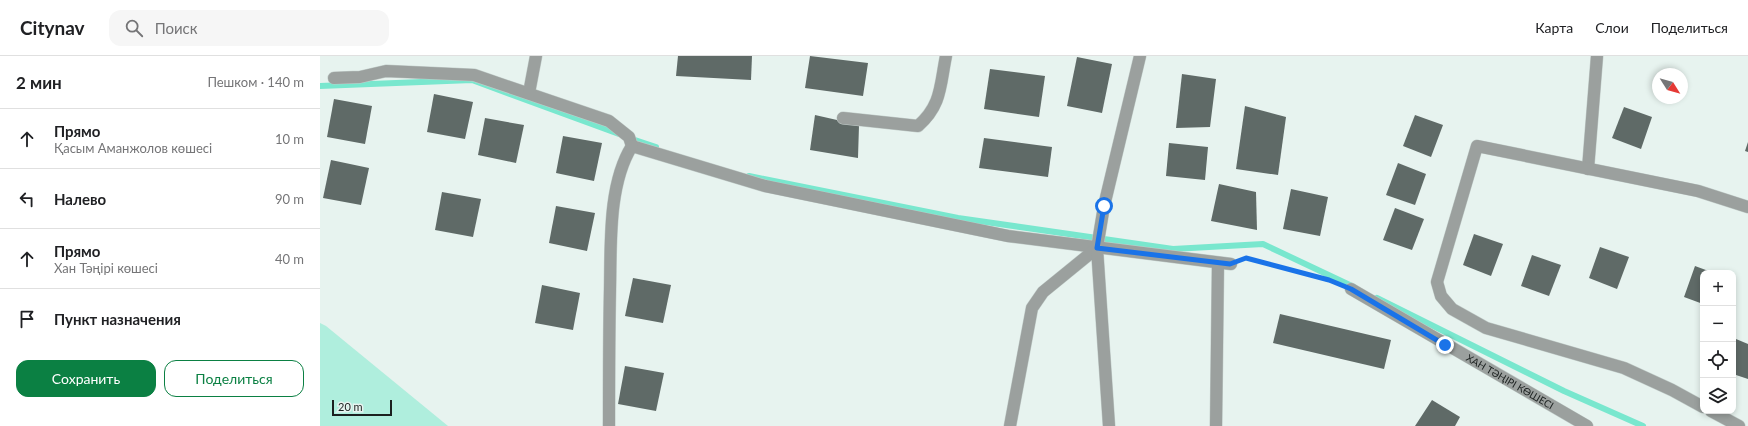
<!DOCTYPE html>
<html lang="ru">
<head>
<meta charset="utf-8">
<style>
	body { margin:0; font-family:Lato,sans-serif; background:#f6f6f6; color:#202124 }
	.controls { position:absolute; right:12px; bottom:12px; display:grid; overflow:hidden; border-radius:8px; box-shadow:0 2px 6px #0003 }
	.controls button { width:36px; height:36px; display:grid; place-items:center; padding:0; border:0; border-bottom:1px solid #e0e0e0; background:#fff; color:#202124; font:20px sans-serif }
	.compass { position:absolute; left:1332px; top:12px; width:36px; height:36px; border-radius:50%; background:#fff; box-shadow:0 2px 6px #0003; rotate:127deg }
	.scale { position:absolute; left:12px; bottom:10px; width:60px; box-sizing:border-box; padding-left:4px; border:2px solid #1b201f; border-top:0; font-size:11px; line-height:14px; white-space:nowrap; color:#1b201f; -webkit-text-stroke:3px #e7f3ef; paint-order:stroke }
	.stop { position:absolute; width:12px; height:12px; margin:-9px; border:3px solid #1a73e8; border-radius:50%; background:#fff }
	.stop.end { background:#1a73e8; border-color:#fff; box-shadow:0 1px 4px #0008 }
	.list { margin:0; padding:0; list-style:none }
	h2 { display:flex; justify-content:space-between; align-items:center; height:52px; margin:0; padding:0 16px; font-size:17px }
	h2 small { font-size:13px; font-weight:400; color:#757577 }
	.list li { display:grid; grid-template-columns:26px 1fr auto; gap:12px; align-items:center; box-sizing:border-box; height:60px; padding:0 16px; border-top:1px solid #e0e0e0 }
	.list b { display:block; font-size:15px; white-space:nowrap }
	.list p { margin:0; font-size:13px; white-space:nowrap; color:#757577 }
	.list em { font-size:13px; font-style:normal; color:#757577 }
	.actions { display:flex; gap:8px; padding:12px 16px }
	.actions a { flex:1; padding:9px 0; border:1px solid #0b8043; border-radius:12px; text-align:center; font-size:14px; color:#0b8043 }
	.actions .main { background:#0b8043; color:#fff }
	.icon { flex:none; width:22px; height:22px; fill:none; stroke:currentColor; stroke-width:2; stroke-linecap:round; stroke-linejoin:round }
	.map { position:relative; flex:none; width:1428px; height:370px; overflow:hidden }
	header { display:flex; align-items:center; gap:24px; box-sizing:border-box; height:56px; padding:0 20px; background:#fff; border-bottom:1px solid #e0e0e0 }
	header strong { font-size:19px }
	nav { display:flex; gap:22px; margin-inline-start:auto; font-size:14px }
	.search { width:280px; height:36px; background:#f6f6f6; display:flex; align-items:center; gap:10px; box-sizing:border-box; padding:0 14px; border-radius:12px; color:#757577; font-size:15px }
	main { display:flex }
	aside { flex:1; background:#fff }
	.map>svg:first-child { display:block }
	.green { fill:#afeedd }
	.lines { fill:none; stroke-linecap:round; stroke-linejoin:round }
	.stream { stroke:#79e7ce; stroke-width:6 }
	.building { fill:#5f6a67 }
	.minor-casing { stroke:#c2cdca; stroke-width:13 }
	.path { stroke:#9aa3a0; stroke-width:2.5; stroke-dasharray:3 2; stroke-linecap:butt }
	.minor { stroke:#9ba09e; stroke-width:12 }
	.route { stroke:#1a73e8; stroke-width:5 }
	.labels { text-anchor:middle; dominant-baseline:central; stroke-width:4; stroke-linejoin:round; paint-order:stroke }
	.street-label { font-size:10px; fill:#1b201f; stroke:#e7f3ef }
</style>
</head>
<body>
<header>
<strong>Citynav</strong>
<div class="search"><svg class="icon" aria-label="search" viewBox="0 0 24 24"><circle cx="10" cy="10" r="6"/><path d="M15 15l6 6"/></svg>Поиск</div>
<nav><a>Карта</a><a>Слои</a><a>Поделиться</a></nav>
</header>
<main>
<aside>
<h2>2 мин<small>Пешком · 140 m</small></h2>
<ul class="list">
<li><svg class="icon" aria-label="ahead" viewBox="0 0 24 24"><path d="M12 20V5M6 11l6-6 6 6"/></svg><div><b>Прямо</b><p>Қасым Аманжолов көшесі</p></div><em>10 m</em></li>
<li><svg class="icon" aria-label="left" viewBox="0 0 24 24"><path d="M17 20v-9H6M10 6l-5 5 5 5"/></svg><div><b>Налево</b></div><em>90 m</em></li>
<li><svg class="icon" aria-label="ahead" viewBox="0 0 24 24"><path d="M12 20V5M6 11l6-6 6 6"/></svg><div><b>Прямо</b><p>Хан Тәңірі көшесі</p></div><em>40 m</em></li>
<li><svg class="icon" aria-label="arrive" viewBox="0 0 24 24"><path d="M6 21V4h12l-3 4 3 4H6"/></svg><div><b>Пункт назначения</b></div></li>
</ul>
<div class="actions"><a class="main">Сохранить</a><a>Поделиться</a></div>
</aside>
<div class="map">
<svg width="1428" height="370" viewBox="0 0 1428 370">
	<rect width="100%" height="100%" fill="#e7f3ef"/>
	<path class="green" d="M 0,267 L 6,270 L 128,370 L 0,370 Z"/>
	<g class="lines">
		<g class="stream">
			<path d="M 0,30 L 152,24 L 299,78"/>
			<path d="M 309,82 L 336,91"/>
			<path d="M 429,120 L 638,162 L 853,193 L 943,188 L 1034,231"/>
			<path d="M 1057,242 L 1244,335 L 1323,370"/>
		</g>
	</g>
	<g class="building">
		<path d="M 358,0 L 432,0 L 431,24 L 356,20 Z"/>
		<path d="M 490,0 L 548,7 L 543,40 L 485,32 Z"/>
		<path d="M 757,1 L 792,8 L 782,57 L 747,50 Z"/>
		<path d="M 670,13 L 725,20 L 719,61 L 664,53 Z"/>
		<path d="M 862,18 L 896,23 L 890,71 L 856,72 Z"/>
		<path d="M 114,38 L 153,46 L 145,83 L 107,76 Z"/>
		<path d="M 14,43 L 52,50 L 45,88 L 7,81 Z"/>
		<path d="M 925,50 L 966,61 L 958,119 L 916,113 Z"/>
		<path d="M 1304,51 L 1332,61 L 1321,93 L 1292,82 Z"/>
		<path d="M 495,59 L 539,69 L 538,102 L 490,94 Z"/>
		<path d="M 1095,59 L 1123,69 L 1111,101 L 1083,90 Z"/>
		<path d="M 165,62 L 204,69 L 196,107 L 158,99 Z"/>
		<path d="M 243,80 L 282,87 L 274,125 L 236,117 Z"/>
		<path d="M 664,82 L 732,91 L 728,121 L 659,112 Z"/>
		<path d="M 1428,86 L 1428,96 L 1425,95 Z"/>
		<path d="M 849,87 L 888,91 L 885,124 L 846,120 Z"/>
		<path d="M 11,104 L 49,112 L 41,149 L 3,142 Z"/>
		<path d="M 1078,107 L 1106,118 L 1095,149 L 1066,139 Z"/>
		<path d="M 899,128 L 936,136 L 937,174 L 891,165 Z"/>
		<path d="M 971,133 L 1008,141 L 1000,180 L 963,173 Z"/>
		<path d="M 122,136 L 161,143 L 153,181 L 115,174 Z"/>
		<path d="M 236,150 L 275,157 L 267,195 L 229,187 Z"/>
		<path d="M 1075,152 L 1104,163 L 1092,194 L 1063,184 Z"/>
		<path d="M 1154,178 L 1183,188 L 1171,220 L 1143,209 Z"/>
		<path d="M 1280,191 L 1309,201 L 1297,233 L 1269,222 Z"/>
		<path d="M 1212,199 L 1241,209 L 1229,240 L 1201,230 Z"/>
		<path d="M 1375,210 L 1394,217 L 1383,217 L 1383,248 L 1364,241 Z"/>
		<path d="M 313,222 L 351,229 L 343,267 L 305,260 Z"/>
		<path d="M 222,229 L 260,237 L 253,274 L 215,267 Z"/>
		<path d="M 960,258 L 1071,284 L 1064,313 L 953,287 Z"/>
		<path d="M 1416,283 L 1428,288 L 1428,323 L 1413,318 L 1413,292 Z"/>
		<path d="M 305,310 L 344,317 L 336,355 L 298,348 Z"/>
		<path d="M 1112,344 L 1140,361 L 1135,370 L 1095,370 Z"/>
	</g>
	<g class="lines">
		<g class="minor-casing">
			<g id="minor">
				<path d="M 14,22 L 40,21 L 66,15 L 154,19 L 289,65 L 309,81 L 312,90"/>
				<path d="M 209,37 L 216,0"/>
				<path d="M 523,62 L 598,70 C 622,49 620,29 626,0"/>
				<path d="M 312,90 L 445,130 L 688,180 L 911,208"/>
				<path d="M 1268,113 L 1277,0"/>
				<path id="s1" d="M 1031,233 L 1267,370"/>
				<path d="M 1383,351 L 1352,334 L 1304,312 L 1166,272 L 1132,253 L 1121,240 L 1117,226 L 1157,90 L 1378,135 L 1428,151"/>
				<path d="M 1391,355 L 1419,370"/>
				<path d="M 289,370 C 289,324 289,279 290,233 C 291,188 288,128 312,90"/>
				<path d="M 690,370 L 712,252 L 723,236 L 777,192"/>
				<path d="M 789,370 L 777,192 L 784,150 L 820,0"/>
				<path d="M 896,370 L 898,207"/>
			</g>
		</g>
		<path class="path" d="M 926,202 L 1017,227"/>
		<use href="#minor" class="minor"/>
	</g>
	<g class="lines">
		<path class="route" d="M 784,150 L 777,192 L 910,208 L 926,202 L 1009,224 L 1031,233 L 1125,289"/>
	</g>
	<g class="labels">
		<g class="street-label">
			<text stroke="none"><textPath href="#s1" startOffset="184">ХАН ТӘҢІРІ КӨШЕСІ</textPath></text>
		</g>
	</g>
</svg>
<div class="controls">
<button>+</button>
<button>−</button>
<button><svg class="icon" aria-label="locate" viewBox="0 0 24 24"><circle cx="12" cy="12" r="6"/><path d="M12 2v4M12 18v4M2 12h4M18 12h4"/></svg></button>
<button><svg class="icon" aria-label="layers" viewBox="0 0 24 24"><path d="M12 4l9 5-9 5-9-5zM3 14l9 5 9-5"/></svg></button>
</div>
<svg class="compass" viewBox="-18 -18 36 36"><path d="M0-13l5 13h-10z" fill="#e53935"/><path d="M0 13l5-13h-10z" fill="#757577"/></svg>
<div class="scale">20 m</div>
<div class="stop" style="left:784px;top:150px"></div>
<div class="stop end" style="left:1125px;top:289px"></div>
</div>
</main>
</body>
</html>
